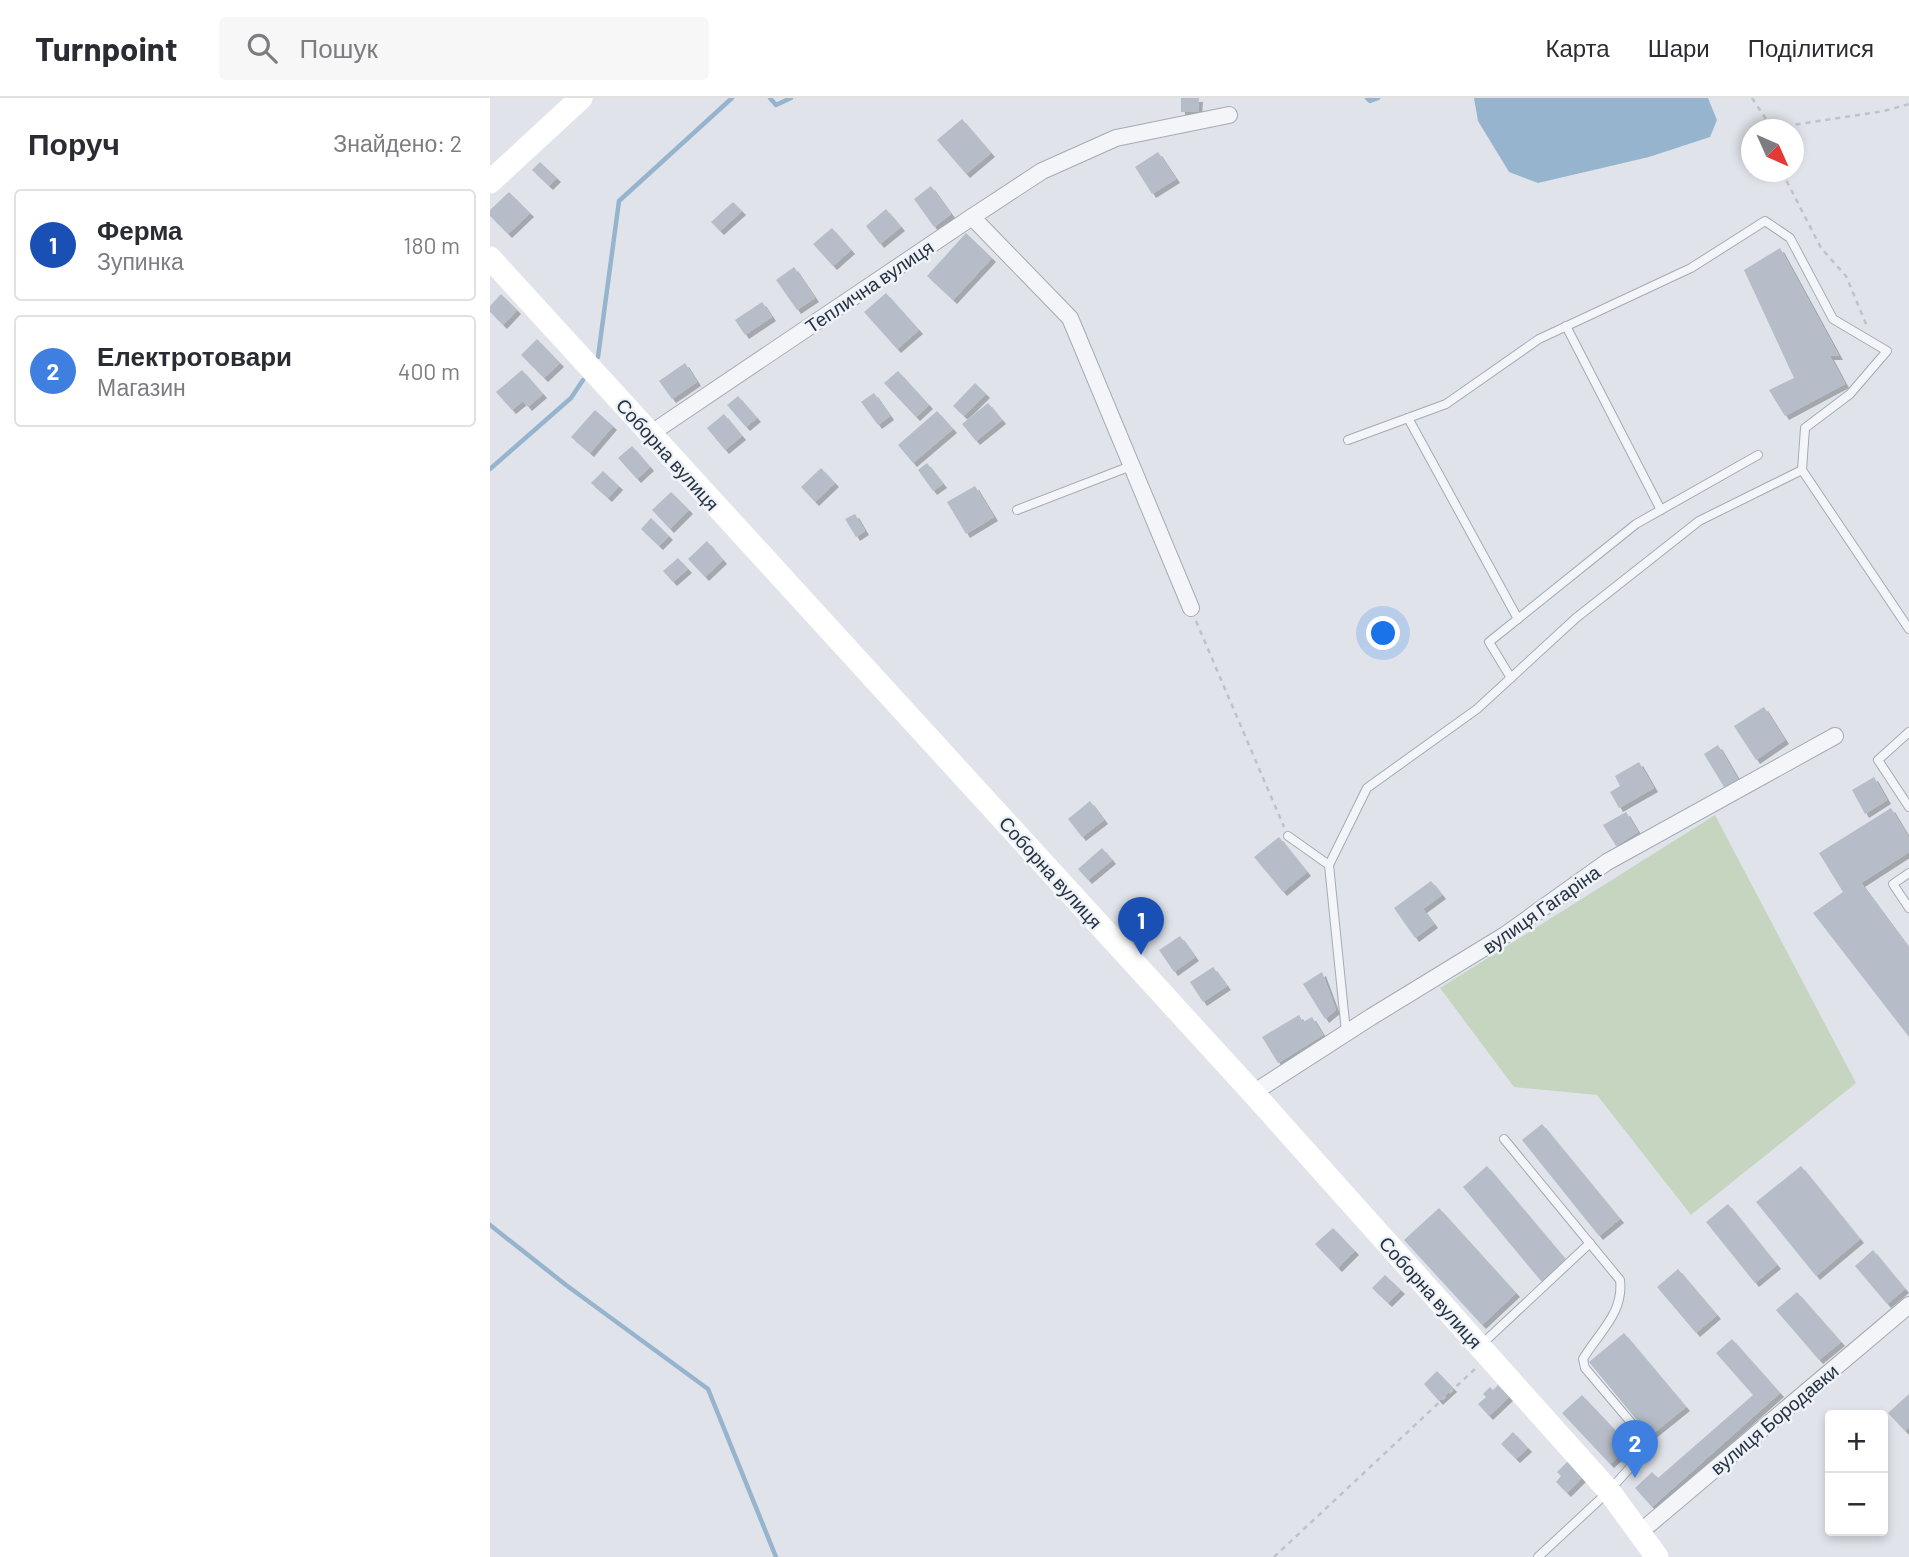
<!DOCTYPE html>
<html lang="uk">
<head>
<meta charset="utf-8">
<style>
	body { margin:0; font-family:Barlow,sans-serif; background:#f7f7f7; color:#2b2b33 }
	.controls { position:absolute; right:21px; bottom:21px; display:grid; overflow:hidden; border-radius:7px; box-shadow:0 4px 10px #0003 }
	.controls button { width:63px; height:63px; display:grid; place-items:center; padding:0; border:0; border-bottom:2px solid #e1e1e2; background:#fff; color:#2b2b33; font:35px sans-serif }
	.compass { position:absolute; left:1251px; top:21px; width:63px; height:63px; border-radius:50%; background:#fff; box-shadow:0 4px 10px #0003; rotate:135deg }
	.you { position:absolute; left:894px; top:536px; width:24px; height:24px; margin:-18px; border:5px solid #fff; border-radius:50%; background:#1a73e8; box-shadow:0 0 0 10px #1a73e833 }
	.badge { display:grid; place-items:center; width:46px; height:46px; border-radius:50%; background:#ea580c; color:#fff; font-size:23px; font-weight:700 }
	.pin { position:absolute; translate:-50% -58px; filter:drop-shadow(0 2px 4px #0008) }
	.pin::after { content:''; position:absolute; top:37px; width:24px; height:21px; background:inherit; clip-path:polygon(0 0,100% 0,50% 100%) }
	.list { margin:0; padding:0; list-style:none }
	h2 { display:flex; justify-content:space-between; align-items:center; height:91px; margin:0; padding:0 28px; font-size:30px }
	h2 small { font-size:23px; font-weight:400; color:#7c7c81 }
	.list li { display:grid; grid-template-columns:46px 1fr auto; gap:21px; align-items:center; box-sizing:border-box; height:112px; margin:0 14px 14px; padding:0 14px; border:2px solid #e1e1e2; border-radius:7px }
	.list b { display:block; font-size:26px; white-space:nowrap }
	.list p { margin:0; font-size:23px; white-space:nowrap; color:#7c7c81 }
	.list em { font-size:23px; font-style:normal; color:#7c7c81 }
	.icon { flex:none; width:38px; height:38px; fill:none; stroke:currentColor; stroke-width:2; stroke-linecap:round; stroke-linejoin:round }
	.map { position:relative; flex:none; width:1419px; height:1459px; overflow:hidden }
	header { display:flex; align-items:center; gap:42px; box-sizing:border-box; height:98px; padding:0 35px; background:#fff; border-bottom:2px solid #e1e1e2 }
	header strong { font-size:33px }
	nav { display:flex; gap:38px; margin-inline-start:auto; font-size:24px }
	.search { width:490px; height:63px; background:#f7f7f7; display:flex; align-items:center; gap:18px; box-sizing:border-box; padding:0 24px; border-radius:7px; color:#7c7c81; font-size:26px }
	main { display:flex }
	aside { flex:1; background:#fff }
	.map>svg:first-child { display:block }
	.green { fill:#c6d5c0 }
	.water { fill:#97b4ce }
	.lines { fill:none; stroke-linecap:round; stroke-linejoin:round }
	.stream { stroke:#97b4ce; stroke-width:4.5 }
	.building { fill:#b6bdc8; filter:url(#shadow) }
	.lane-casing { stroke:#a4abb5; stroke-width:10 }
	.street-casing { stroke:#a4abb5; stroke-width:18 }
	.path { stroke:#bec2c9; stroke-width:2.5; stroke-dasharray:5 5; stroke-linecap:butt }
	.lane { stroke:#f3f5f8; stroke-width:8 }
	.street { stroke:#f3f5f8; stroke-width:16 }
	.secondary { stroke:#fff; stroke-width:23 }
	.labels { text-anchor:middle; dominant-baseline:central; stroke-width:5; stroke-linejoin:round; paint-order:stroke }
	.street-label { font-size:19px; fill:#263243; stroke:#eff3f7 }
</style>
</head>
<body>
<header>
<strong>Turnpoint</strong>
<div class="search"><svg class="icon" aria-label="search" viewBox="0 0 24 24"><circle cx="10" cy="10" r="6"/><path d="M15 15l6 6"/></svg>Пошук</div>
<nav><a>Карта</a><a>Шари</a><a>Поділитися</a></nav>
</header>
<main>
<aside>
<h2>Поруч<small>Знайдено: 2</small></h2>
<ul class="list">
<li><span class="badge" style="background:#1a4fb4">1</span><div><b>Ферма</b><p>Зупинка</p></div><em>180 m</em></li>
<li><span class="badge" style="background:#3f7fe0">2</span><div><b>Електротовари</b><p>Магазин</p></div><em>400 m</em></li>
</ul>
</aside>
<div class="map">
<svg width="1419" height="1459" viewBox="0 0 1419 1459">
	<defs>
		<filter id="shadow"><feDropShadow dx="4" dy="4" stdDeviation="0" flood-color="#0004"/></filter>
	</defs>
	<rect width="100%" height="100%" fill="#e0e4ea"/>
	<path class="green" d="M 1225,717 L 1366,985 L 1201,1117 L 1107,997 L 1024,989 L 950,890 Z"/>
	<path class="water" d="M 984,0 L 1218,0 L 1227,22 L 1220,39 L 1159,59 L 1048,85 L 1019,74 L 988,23 Z"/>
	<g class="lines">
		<g class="stream">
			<path d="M 280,0 L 286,7 L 301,0"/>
			<path d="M 877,0 L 880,3 L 888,0"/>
			<path d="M 108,259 L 129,103 L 242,0"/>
			<path d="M 0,371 L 81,300 L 93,282"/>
			<path d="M 0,1127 L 76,1187 L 218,1291 L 286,1459"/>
		</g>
	</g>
	<g class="building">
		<path d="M 691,0 L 709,0 L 708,14 L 691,14 Z"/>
		<path d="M 472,21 L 501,55 L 476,76 L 447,42 Z"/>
		<path d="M 668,54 L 686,81 L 662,96 L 645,69 Z"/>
		<path d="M 50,64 L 67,80 L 59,88 L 42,72 Z"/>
		<path d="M 441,88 L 461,116 L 444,129 L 424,101 Z"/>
		<path d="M 19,94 L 40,115 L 18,136 L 0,118 L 0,112 Z"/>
		<path d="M 243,104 L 252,113 L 230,133 L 221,124 Z"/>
		<path d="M 396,111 L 411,129 L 390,146 L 376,128 Z"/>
		<path d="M 342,130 L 361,152 L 343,168 L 323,146 Z"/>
		<path d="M 476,135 L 502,160 L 463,202 L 437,178 Z"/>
		<path d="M 1290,150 L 1349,258 L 1340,258 L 1355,286 L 1295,318 L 1279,292 L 1304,280 L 1254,172 Z"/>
		<path d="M 304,169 L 325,200 L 307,212 L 286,182 Z"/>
		<path d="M 396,195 L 429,232 L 407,251 L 374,214 Z"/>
		<path d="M 11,196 L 27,212 L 13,227 L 0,214 L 0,208 Z"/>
		<path d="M 272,204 L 282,219 L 255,237 L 245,222 Z"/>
		<path d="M 47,241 L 70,265 L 54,280 L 31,257 Z"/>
		<path d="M 195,265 L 207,284 L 182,301 L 169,283 Z"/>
		<path d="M 32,272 L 53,296 L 38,309 L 33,303 L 22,312 L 6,294 Z"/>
		<path d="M 408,273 L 439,307 L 426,319 L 394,285 Z"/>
		<path d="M 485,285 L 496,296 L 474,318 L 463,308 Z"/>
		<path d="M 384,295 L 400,318 L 388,327 L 371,304 Z"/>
		<path d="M 248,298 L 267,320 L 256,329 L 237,307 Z"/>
		<path d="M 498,305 L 512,322 L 486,343 L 472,326 Z"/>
		<path d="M 105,312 L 123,328 L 100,355 L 81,339 Z"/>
		<path d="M 447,313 L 463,331 L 423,365 L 408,347 Z"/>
		<path d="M 234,316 L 252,338 L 235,352 L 217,330 Z"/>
		<path d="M 142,348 L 160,369 L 147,381 L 128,360 Z"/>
		<path d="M 437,365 L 453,386 L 443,393 L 428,372 Z"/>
		<path d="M 331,370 L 345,385 L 325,404 L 311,389 Z"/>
		<path d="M 113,373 L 129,388 L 118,400 L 101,385 Z"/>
		<path d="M 485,388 L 504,419 L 476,436 L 457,404 Z"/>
		<path d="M 181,394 L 199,412 L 180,431 L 162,412 Z"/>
		<path d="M 365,416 L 375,433 L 366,439 L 355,421 Z"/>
		<path d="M 161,420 L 179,438 L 169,448 L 151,431 Z"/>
		<path d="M 217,443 L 233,462 L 215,479 L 198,461 Z"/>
		<path d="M 188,460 L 198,471 L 183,484 L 173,473 Z"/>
		<path d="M 1274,609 L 1295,642 L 1266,662 L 1244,628 Z"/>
		<path d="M 1228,647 L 1248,681 L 1234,689 L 1214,656 Z"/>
		<path d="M 1149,664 L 1164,690 L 1129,710 L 1120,694 L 1130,688 L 1125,678 Z"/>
		<path d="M 1384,679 L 1397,702 L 1375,716 L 1362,692 Z"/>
		<path d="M 600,703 L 614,722 L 592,739 L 578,721 Z"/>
		<path d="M 1401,710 L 1419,740 L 1419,754 L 1371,785 L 1419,850 L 1419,939 L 1323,815 L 1353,794 L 1329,755 Z"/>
		<path d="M 1136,714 L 1148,734 L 1126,748 L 1113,727 Z"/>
		<path d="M 789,739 L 817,774 L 793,794 L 764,759 Z"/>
		<path d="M 612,750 L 622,762 L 598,782 L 588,771 Z"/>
		<path d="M 941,783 L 952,797 L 933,811 L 944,826 L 925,840 L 904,810 Z"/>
		<path d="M 690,838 L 705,859 L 684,874 L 669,852 Z"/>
		<path d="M 723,869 L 737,888 L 713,904 L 700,884 Z"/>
		<path d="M 832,874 L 846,912 L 835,921 L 813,886 Z"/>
		<path d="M 809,917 L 813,924 L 822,919 L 833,937 L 788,965 L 772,939 Z"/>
		<path d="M 1052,1026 L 1130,1121 L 1109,1138 L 1032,1042 Z"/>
		<path d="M 997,1068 L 1076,1162 L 1051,1183 L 973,1089 Z"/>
		<path d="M 1311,1068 L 1370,1141 L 1326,1178 L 1266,1104 Z"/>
		<path d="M 1238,1106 L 1287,1167 L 1265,1185 L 1216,1124 Z"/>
		<path d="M 949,1110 L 1026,1195 L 992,1227 L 914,1142 Z"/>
		<path d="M 843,1130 L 865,1153 L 848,1170 L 825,1146 Z"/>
		<path d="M 1383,1152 L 1415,1191 L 1397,1206 L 1365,1168 Z"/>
		<path d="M 1188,1171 L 1227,1217 L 1206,1235 L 1167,1189 Z"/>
		<path d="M 895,1177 L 911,1192 L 898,1205 L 882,1190 Z"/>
		<path d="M 1307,1194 L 1351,1244 L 1329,1262 L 1286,1212 Z"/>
		<path d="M 1134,1235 L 1196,1309 L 1160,1338 L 1099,1264 Z"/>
		<path d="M 1242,1241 L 1290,1295 L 1162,1409 L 1145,1390 L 1162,1374 L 1168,1380 L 1263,1297 L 1226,1255 Z"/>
		<path d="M 947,1273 L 963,1290 L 949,1303 L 934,1286 Z"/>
		<path d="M 1008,1287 L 1019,1299 L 999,1318 L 988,1306 L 996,1299 L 993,1296 L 1000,1289 L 1003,1292 Z"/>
		<path d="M 1419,1296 L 1419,1329 L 1415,1333 L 1398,1315 Z"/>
		<path d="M 1092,1297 L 1140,1348 L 1120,1366 L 1072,1315 Z"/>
		<path d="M 1023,1334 L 1038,1350 L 1026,1361 L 1011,1346 Z"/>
		<path d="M 1079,1362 L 1099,1373 L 1077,1395 L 1066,1384 L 1071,1378 L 1067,1374 Z"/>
	</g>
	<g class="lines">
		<g class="lane-casing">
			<g id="lane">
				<path d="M 1076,228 L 1171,412"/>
				<path d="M 918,320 L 1028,521"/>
				<path d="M 858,342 L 956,306 L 1049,241 L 1201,170 L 1275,123 L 1300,140 L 1343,221 L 1397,253 L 1360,296 L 1315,330 L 1312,372"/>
				<path d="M 527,412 L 641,368"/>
				<path d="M 1021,580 L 999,544 L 1146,426 L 1268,357"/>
				<path d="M 1419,634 L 1388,662 L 1419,709"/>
				<path d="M 798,738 L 839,767 L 856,934"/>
				<path d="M 839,767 L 877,690 L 987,611 L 1086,520 L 1209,423 L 1312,372 L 1419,531"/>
				<path d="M 1419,775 L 1403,786 L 1419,810"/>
				<path d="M 1014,1041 L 1130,1182 C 1134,1215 1109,1234 1093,1261 L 1095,1270 L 1155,1341 L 1154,1354 L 1119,1393 L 1048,1459"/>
				<path d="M 992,1246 L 1100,1145"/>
			</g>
		</g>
		<g class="street-casing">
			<g id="street">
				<path d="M 482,119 L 552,73 L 626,40 L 739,17"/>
				<path d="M 160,336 L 482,119 L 580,220 L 701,510"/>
				<path d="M 763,995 L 881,919 L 1015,837 L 1117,764 L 1345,638"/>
				<path d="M 1149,1435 L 1419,1207"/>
			</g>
		</g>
		<g class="path">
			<path d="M 1262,0 L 1282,30 L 1394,13 L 1419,6"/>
			<path d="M 1292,74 L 1331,150 L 1356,178 L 1376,226"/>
			<path d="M 706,523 L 794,729"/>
			<path d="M 784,1459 L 986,1270"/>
		</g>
		<use href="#lane" class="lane"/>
		<use href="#street" class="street"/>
		<g class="secondary">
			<path d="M 0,84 L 91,0"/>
			<path d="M 0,160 L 763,995 L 1119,1393 L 1167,1459"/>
		</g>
	</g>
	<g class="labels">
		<g class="street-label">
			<text transform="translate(379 188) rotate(-34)">Теплична вулиця</text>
			<text transform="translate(178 356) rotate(48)">Соборна вулиця</text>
			<text transform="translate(561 774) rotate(48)">Соборна вулиця</text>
			<text transform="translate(1051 811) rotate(-35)">вулиця Гагаріна</text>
			<text transform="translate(941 1194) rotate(48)">Соборна вулиця</text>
			<text transform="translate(1284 1321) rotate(-40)">вулиця Бородавки</text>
		</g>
	</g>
</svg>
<div class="controls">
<button>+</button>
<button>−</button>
</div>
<svg class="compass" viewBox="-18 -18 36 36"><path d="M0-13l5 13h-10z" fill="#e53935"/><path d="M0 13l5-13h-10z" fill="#7c7c81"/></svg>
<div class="you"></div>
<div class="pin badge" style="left:651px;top:857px;background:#1a4fb4">1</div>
<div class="pin badge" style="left:1145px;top:1380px;background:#3f7fe0">2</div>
</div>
</main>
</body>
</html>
